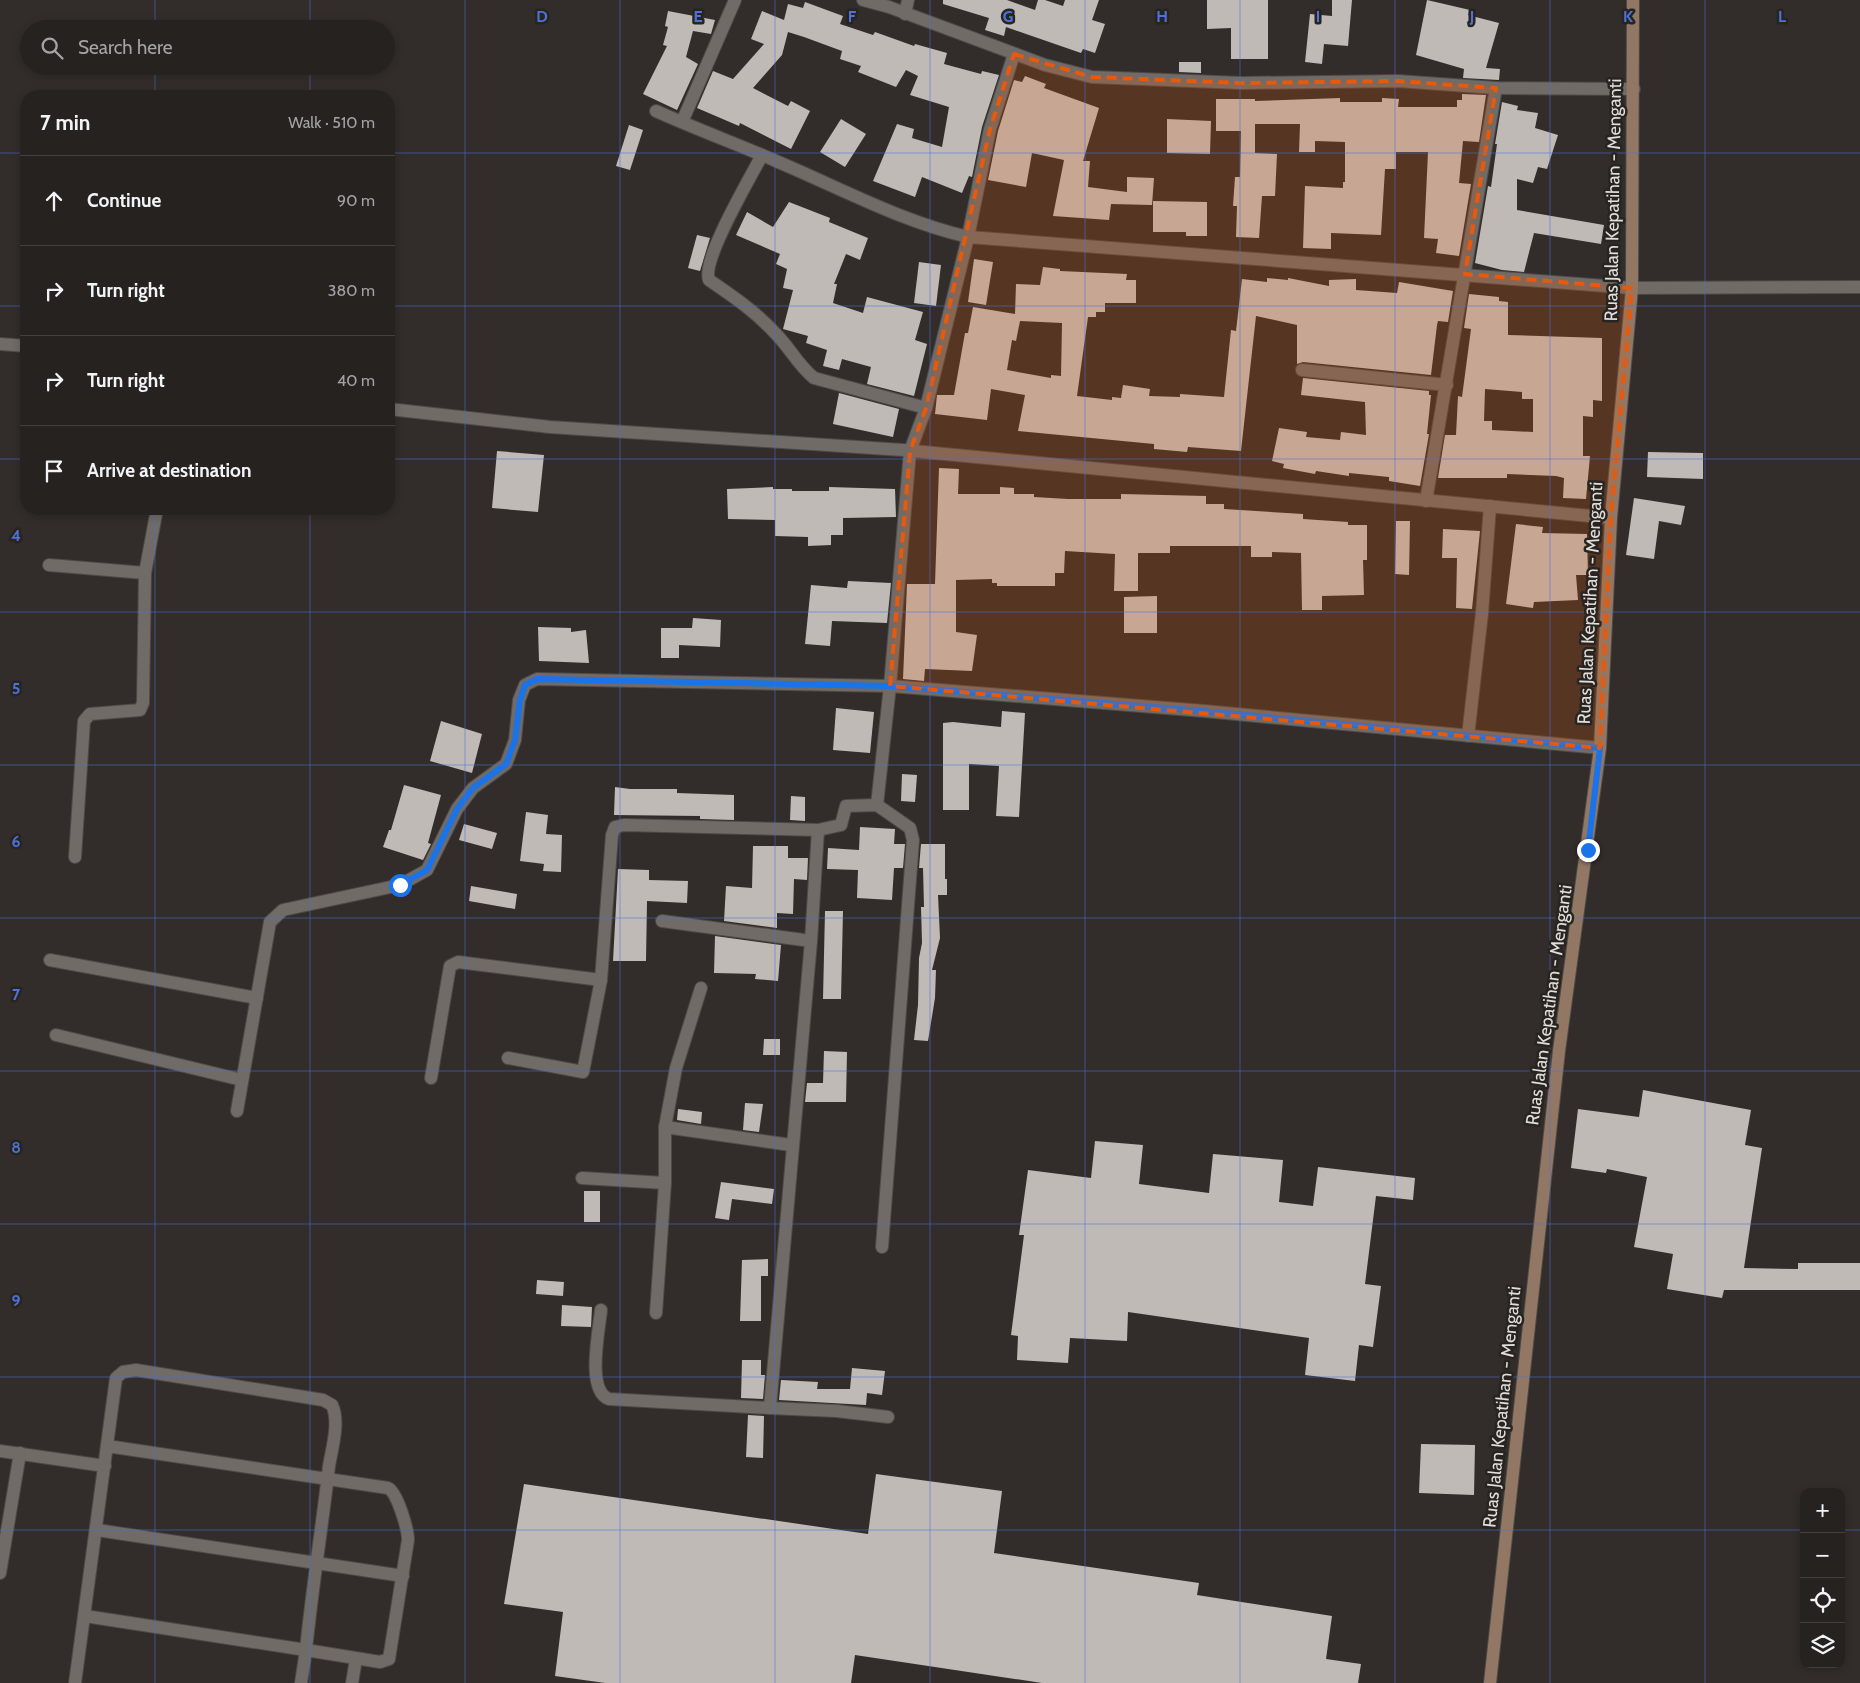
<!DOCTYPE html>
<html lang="en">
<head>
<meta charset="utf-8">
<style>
	body { margin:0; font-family:Cabin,sans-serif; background:#322f2d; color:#f1f3f6 }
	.controls { position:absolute; right:15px; bottom:15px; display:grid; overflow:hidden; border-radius:10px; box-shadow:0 2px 8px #0003 }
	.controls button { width:45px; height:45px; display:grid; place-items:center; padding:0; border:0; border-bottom:1px solid #423f3e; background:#262220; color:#f1f3f6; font:25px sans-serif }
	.stop { position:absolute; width:15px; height:15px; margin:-11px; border:4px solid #1a73e8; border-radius:50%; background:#fff }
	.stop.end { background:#1a73e8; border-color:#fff; box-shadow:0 1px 5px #0008 }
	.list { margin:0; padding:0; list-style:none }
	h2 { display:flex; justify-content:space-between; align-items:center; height:65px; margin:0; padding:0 20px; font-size:21px }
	h2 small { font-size:16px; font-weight:400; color:#a4a4a5 }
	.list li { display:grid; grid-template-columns:32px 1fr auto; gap:15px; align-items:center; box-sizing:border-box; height:90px; padding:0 20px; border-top:1px solid #423f3e }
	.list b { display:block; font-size:19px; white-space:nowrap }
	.list em { font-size:16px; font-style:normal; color:#a4a4a5 }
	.icon { flex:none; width:28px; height:28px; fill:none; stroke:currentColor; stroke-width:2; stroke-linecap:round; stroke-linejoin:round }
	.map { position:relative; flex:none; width:1860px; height:1683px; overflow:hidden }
	.search { position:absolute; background:#262220; box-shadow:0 2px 8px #0003; left:20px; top:20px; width:375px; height:55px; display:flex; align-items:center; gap:12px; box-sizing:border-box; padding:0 18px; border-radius:28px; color:#a4a4a5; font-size:19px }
	.panel { position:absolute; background:#262220; box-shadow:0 2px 8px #0003; left:20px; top:90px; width:375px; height:425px; border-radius:20px }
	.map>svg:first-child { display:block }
	.building { fill:#c0bab6; fill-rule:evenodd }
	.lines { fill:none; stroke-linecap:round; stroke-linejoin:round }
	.street-casing { stroke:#4d4a47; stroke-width:14 }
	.secondary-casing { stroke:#4d4a47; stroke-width:14 }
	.street { stroke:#706b67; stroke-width:12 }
	.secondary { stroke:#927864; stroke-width:12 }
	.route { stroke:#1a73e8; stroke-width:6 }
	.marked { fill:#e8590c; fill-opacity:0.2; stroke:#e8590c; stroke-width:4; stroke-dasharray:10 6; stroke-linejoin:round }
	.grid { fill:none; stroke:#4e72d9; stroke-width:1; stroke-opacity:0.55 }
	.labels { text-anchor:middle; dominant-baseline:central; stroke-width:5; stroke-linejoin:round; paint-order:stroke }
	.street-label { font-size:18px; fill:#e0dddb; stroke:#282420 }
	.grid-label { font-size:16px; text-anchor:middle; font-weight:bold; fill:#4e72d9; stroke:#282420; stroke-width:5; stroke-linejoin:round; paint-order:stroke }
</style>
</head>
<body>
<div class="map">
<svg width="1860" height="1683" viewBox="0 0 1860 1683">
	<rect width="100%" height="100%" fill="#322d2a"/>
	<g class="building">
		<path d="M 943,0 L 1007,0 L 1035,10 L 1038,0 L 1045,0 L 1063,6 L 1065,0 L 1099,0 L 1092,20 L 1105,24 L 1095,53 L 1083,49 L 1081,53 L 1006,27 L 1004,36 L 985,30 L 989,18 L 943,4 Z"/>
		<path d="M 1207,0 L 1268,0 L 1268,59 L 1231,59 L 1231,28 L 1207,29 Z"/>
		<path d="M 1332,0 L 1352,0 L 1348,46 L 1324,44 L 1322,64 L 1305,62 L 1310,14 L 1332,16 Z"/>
		<path d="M 1427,0 L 1470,10 L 1468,15 L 1499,23 L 1486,68 L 1500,69 L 1499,80 L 1463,78 L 1464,69 L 1416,55 Z"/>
		<path d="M 805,2 L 843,16 L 840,24 L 873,35 L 875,32 L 914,46 L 915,44 L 947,53 L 944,64 L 981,74 L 982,71 L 999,75 L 982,127 L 972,177 L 969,176 L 962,193 L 922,177 L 915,197 L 873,181 L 897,124 L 914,129 L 912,138 L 942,147 L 949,107 L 910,95 L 918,76 L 906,70 L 896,87 L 858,72 L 861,66 L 840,59 L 842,51 L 804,37 L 788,32 L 782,55 L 753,88 L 788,106 L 791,101 L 810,111 L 791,149 L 740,123 L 739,126 L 697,108 L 713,71 L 733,79 L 764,44 L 751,39 L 762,11 L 784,20 L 788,4 L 803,8 Z"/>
		<path d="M 668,11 L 715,20 L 711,34 L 693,31 L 686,57 L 698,64 L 677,110 L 643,94 L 667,46 L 663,45 L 668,27 L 665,26 Z"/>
		<path d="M 1179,62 L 1201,62 L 1201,73 L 1179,72 Z"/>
		<path d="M 1025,76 L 1046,84 L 1044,88 L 1099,108 L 1083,161 L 1090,161 L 1088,187 L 1127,192 L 1127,177 L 1154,178 L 1152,205 L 1111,204 L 1109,220 L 1053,216 L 1064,160 L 1032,153 L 1026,187 L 988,180 L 998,131 L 1014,80 L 1022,82 Z"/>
		<path d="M 1462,94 L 1486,95 L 1479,142 L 1463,141 L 1459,183 L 1471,184 L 1459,256 L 1436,253 L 1438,239 L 1424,238 L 1428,152 L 1396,152 L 1396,169 L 1385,169 L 1381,235 L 1331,233 L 1331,249 L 1303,248 L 1305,186 L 1343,188 L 1343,182 L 1345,182 L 1345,142 L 1315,141 L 1315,152 L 1299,152 L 1300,124 L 1255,124 L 1255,153 L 1277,154 L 1275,196 L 1262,196 L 1259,238 L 1236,237 L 1237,206 L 1233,206 L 1235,177 L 1240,177 L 1241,131 L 1216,131 L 1216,99 L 1255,99 L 1255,101 L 1340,98 L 1340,102 L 1382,102 L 1382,98 L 1399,99 L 1398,107 L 1457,107 L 1457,100 L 1462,100 Z"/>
		<path d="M 1502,102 L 1518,106 L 1517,110 L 1538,113 L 1535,128 L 1558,135 L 1547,169 L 1538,167 L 1533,183 L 1517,179 L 1517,210 L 1604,225 L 1601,244 L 1534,233 L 1524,272 L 1502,270 L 1475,263 L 1488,186 L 1491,187 L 1497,144 L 1495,144 Z"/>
		<path d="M 841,119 L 866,134 L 845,167 L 820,152 Z"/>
		<path d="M 1167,119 L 1211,121 L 1210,154 L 1167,153 Z"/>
		<path d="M 629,125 L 643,130 L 630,170 L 616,166 Z"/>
		<path d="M 1153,201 L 1207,202 L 1207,236 L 1186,236 L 1186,232 L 1153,232 Z"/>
		<path d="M 789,202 L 830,218 L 829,222 L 868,238 L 860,260 L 846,254 L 834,284 L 837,284 L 833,303 L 863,313 L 867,297 L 923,312 L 915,340 L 927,344 L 914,396 L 867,384 L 871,367 L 842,359 L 839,370 L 823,366 L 827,350 L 806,343 L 808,336 L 783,329 L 793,290 L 783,288 L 787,269 L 776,264 L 780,254 L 736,235 L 747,212 L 773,227 Z"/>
		<path d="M 697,235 L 710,238 L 700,271 L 688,268 Z"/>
		<path d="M 974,259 L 993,262 L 986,305 L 968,302 Z"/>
		<path d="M 919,262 L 941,265 L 936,306 L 914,303 Z"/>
		<path d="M 1043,267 L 1060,269 L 1060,271 L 1127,274 L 1126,280 L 1136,280 L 1136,303 L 1105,303 L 1105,312 L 1096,312 L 1096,317 L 1088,317 L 1077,396 L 1112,400 L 1112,397 L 1121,398 L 1123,385 L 1150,389 L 1149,396 L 1180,397 L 1180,394 L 1224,397 L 1231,330 L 1236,331 L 1242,279 L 1267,282 L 1267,278 L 1288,280 L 1288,278 L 1329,286 L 1329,280 L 1356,279 L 1356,290 L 1397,293 L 1399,282 L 1453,291 L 1448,322 L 1438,321 L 1437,325 L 1431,375 L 1303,362 L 1297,364 L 1297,325 L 1256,316 L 1241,451 L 1188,447 L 1187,452 L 1154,449 L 1154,444 L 1018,431 L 1025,395 L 991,389 L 987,420 L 935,414 L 937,395 L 954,395 L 965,333 L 968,333 L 973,307 L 1015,314 L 1016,284 L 1040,285 ZM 1020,321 L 1062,323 L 1061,376 L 1051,375 L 1051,378 L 1007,370 L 1012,340 L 1016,341 Z"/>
		<path d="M 1469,294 L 1499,297 L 1499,301 L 1508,302 L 1508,335 L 1602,338 L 1602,401 L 1593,400 L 1593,417 L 1583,416 L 1583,456 L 1590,456 L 1586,499 L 1563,498 L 1564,478 L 1556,476 L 1507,474 L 1507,478 L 1438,478 L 1445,435 L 1456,435 L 1458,396 L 1462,397 L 1471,329 L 1464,328 ZM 1485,389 L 1522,392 L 1522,399 L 1533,399 L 1533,432 L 1492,430 L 1492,421 L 1484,421 Z"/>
		<path d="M 1303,378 L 1429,391 L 1429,395 L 1431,395 L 1427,434 L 1429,434 L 1420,486 L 1389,481 L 1389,477 L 1349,473 L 1349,476 L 1316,471 L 1315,474 L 1283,468 L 1284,464 L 1272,461 L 1279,428 L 1307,432 L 1306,437 L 1340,440 L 1341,432 L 1366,435 L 1365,402 L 1301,395 Z"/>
		<path d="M 839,393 L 899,409 L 893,437 L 833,424 Z"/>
		<path d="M 497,451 L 544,455 L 538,512 L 492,508 Z"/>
		<path d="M 1648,452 L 1703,453 L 1703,479 L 1647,477 Z"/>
		<path d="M 939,468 L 959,469 L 958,494 L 1000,494 L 1000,487 L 1014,488 L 1014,494 L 1034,494 L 1034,497 L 1068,499 L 1121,499 L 1121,494 L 1206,496 L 1206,504 L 1224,504 L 1224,509 L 1303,514 L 1303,519 L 1348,522 L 1348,525 L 1367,525 L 1367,560 L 1363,560 L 1364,595 L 1322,596 L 1322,610 L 1302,610 L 1301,553 L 1272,552 L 1272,557 L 1251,557 L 1251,546 L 1170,546 L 1170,553 L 1138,553 L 1138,591 L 1114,591 L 1115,554 L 1065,551 L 1064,573 L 1055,573 L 1055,586 L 997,586 L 997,583 L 992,583 L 992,579 L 956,580 L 956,632 L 977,635 L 972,671 L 925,669 L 924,681 L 903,679 L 907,584 L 935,584 Z"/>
		<path d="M 773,487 L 773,489 L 792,489 L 792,491 L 829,491 L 829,487 L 895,489 L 896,517 L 843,518 L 843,535 L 831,535 L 831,545 L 808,546 L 808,537 L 775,536 L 775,520 L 728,519 L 727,489 Z"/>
		<path d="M 1634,498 L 1685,506 L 1681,525 L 1659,521 L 1654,559 L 1626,555 Z"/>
		<path d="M 1396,521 L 1410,521 L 1409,575 L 1395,574 Z"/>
		<path d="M 1516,524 L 1543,527 L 1542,533 L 1587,534 L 1588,575 L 1576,575 L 1578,600 L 1534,602 L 1533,608 L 1506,604 Z"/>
		<path d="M 1443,529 L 1480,531 L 1472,609 L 1456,608 L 1457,558 L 1442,558 Z"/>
		<path d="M 848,581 L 891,583 L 887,623 L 832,621 L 830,646 L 805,644 L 811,585 L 847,588 Z"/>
		<path d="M 1157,596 L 1157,633 L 1124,633 L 1124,597 Z"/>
		<path d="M 693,618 L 721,620 L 720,647 L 679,645 L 679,658 L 661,658 L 661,628 L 692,628 Z"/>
		<path d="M 538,627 L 571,628 L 571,632 L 586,630 L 589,663 L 539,661 Z"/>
		<path d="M 836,708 L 874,712 L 870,753 L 833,750 Z"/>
		<path d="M 1002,711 L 1025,713 L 1019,817 L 996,816 L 999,766 L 969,764 L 969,810 L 943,810 L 943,723 L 953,722 L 1001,727 Z"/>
		<path d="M 441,721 L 482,734 L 472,773 L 430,761 Z"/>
		<path d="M 902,774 L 917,775 L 915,802 L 901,801 Z"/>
		<path d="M 404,785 L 441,795 L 428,843 L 431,844 L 423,860 L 383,847 L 389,830 L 391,830 Z"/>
		<path d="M 615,787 L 630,789 L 677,789 L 677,793 L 734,795 L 734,820 L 700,819 L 700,816 L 614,815 Z"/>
		<path d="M 791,796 L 805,797 L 805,821 L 790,820 Z"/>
		<path d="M 526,812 L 548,815 L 546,834 L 562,835 L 561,872 L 543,871 L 544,864 L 520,861 Z"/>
		<path d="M 464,824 L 497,833 L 492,849 L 459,840 Z"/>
		<path d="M 860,827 L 895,829 L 894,844 L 905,844 L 903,868 L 894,868 L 892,900 L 857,898 L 858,870 L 827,869 L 828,848 L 859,850 Z"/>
		<path d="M 921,844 L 945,844 L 945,879 L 947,879 L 947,895 L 938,895 L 940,938 L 932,970 L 936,970 L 935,998 L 928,1041 L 914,1040 L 918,1005 L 919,958 L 922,943 L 921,907 L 924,907 L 923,868 L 919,868 Z"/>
		<path d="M 753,846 L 788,846 L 788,858 L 808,858 L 807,880 L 794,879 L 793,914 L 777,913 L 777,928 L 724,921 L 726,886 L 752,888 Z"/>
		<path d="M 618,869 L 649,870 L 649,880 L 688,881 L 687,903 L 647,901 L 646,961 L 613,961 Z"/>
		<path d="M 471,886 L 517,894 L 515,909 L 469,901 Z"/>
		<path d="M 825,911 L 843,911 L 841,999 L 823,999 Z"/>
		<path d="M 715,936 L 781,945 L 778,981 L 755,979 L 756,974 L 714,973 Z"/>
		<path d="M 764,1039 L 780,1039 L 780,1055 L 763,1055 Z"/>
		<path d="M 824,1051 L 847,1052 L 846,1102 L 805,1102 L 807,1083 L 823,1083 Z"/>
		<path d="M 1643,1090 L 1751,1110 L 1745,1145 L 1762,1148 L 1744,1268 L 1798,1269 L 1798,1263 L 1860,1263 L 1860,1290 L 1724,1290 L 1722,1298 L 1667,1289 L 1673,1254 L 1634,1247 L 1647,1177 L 1607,1169 L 1606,1173 L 1571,1168 L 1578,1109 L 1639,1117 Z"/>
		<path d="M 745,1103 L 763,1104 L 759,1132 L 743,1130 Z"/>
		<path d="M 678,1109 L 702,1112 L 701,1124 L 677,1120 Z"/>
		<path d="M 1095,1141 L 1143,1145 L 1139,1184 L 1209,1193 L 1213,1154 L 1283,1160 L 1279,1202 L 1313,1206 L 1318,1167 L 1415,1178 L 1413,1200 L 1376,1196 L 1365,1284 L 1381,1286 L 1373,1347 L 1359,1345 L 1355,1381 L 1305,1375 L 1309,1338 L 1128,1312 L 1127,1341 L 1070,1338 L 1068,1363 L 1017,1360 L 1018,1336 L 1011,1335 L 1024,1235 L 1019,1235 L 1028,1170 L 1091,1178 Z"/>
		<path d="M 721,1182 L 774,1189 L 772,1204 L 732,1199 L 729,1220 L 715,1218 Z"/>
		<rect x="584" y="1191" width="16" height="31"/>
		<path d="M 768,1259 L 768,1276 L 761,1276 L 761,1321 L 740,1321 L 742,1260 Z"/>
		<path d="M 537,1280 L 564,1282 L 563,1296 L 536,1294 Z"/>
		<path d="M 562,1305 L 592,1307 L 591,1327 L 561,1326 Z"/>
		<path d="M 742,1360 L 761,1360 L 761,1375 L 765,1375 L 763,1399 L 741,1398 Z"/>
		<path d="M 852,1368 L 885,1371 L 882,1395 L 867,1393 L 866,1405 L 779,1400 L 781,1380 L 818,1382 L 817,1389 L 850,1389 Z"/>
		<path d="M 748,1415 L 764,1416 L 763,1458 L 746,1457 Z"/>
		<path d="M 1421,1444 L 1475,1445 L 1474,1495 L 1419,1493 Z"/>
		<path d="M 876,1474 L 1002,1491 L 994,1553 L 1199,1583 L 1197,1595 L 1332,1616 L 1326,1659 L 1361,1664 L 1358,1683 L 1042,1683 L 855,1655 L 851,1683 L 605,1683 L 555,1676 L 563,1612 L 504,1604 L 524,1484 L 868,1534 Z"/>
	</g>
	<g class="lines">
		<g class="street-casing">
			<g id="street">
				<path d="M 863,0 L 889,7 L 1045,65 L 1092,77 L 1242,83 L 1398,81 L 1496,88 L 1634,89"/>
				<path d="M 905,14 L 908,0"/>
				<path d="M 656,111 C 696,129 737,144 776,161 C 840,188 900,221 968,237 L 1632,288 L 1860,287"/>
				<path d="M 682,122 L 735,0"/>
				<path d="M 762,155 C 751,177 701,260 709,280 C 734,297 756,312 776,334 C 790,348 798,365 814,378 L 926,408 L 910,451 L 890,686 L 877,805"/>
				<path d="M 0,344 L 26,346"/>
				<path d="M 1302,370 L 1447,385"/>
				<path d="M 926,408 L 968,237 L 990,129 L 1014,54"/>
				<path d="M 389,409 L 550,427 L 903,450 L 1611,518"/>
				<path d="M 1426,501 L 1496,88"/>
				<path d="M 49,565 L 145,573"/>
				<path d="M 1468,736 L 1482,613 L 1490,506"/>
				<path d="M 818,830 L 811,941 L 770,1408 L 837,1411 L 888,1417"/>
				<path d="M 75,857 L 84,721 L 90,714 L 140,710 L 143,703 L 145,573 L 157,509"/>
				<path d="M 662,921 L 811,941"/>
				<path d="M 50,960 L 257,998"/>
				<path d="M 56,1035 L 242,1080"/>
				<path d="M 508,1058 L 583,1072 L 601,980 L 612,835 L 615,827 L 624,825 L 818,830 L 841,825 L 846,806 L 877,805 L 910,828 L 913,840 L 882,1247"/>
				<path d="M 431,1078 L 450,966 L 458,962 L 601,980"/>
				<path d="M 237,1111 L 270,922 L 283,910 L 400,885 L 427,870 L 457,809 L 473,788 L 506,764 L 515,740 L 519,700 L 525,685 L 537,679 L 890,686 L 1204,711 L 1600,748"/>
				<path d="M 665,1127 L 791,1145"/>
				<path d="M 582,1178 L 665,1183"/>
				<path d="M 601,1310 C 599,1331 586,1391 609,1399 L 770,1408"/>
				<path d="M 656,1313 L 665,1183 L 665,1127 L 676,1068 L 701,988"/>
				<path d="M 0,1451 L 105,1466"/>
				<path d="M 97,1530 L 403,1576"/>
				<path d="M 0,1573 L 20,1453"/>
				<path d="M 85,1616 L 306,1650 L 301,1683"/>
				<path d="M 75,1683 L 116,1378 L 123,1372 L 136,1370 L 323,1400 L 332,1405 C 340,1422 332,1448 329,1466 C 322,1528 312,1589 306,1650 L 380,1662 L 389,1659 L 408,1540 C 408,1529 397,1492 388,1488 L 107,1446"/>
				<path d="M 352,1683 L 356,1659"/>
			</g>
		</g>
		<g class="secondary-casing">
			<path id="secondary" d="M 1490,1683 L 1559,1051 L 1600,748 L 1611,518 L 1632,288 L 1633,0"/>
		</g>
		<use href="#street" class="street"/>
		<use href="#secondary" class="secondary"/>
	</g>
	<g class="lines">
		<path class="route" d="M 400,885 L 427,870 L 457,809 L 473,788 L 506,764 L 515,740 L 520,700 L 525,685 L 537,679 L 890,686 L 1204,711 L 1600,748 L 1588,850"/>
	</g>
	<path class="marked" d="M 1014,54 L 1092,77 L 1242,83 L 1398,81 L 1496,88 L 1465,274 L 1632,288 L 1611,518 L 1600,748 L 890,686 L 910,451 L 926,408 L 990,129 Z"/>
	<path class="grid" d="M 155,0 L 155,29M 310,0 L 310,29M 465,0 L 465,1683M 620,0 L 620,1683M 775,0 L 775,1683M 930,0 L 930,1683M 1085,0 L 1085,1683M 1240,0 L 1240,1683M 1395,0 L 1395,1683M 1550,0 L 1550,1683M 1705,0 L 1705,1683M 155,66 L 155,96M 310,66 L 310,96M 0,153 L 26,153M 389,153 L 1860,153M 0,306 L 26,306M 389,306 L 1860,306M 0,459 L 26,459M 389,459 L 1860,459M 155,509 L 155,1683M 310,509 L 310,1683M 0,612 L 1860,612M 0,765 L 1860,765M 0,918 L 1860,918M 0,1071 L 1860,1071M 0,1224 L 1860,1224M 0,1377 L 1860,1377M 0,1530 L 1804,1530M 1841,1530 L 1860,1530"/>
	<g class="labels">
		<g class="street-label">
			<text transform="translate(1613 200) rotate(-89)">Ruas Jalan Kepatihan - Menganti</text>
			<text transform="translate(1590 603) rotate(-87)">Ruas Jalan Kepatihan - Menganti</text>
			<text transform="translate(1549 1005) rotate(-82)">Ruas Jalan Kepatihan - Menganti</text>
			<text transform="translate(1502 1407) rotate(-84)">Ruas Jalan Kepatihan - Menganti</text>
		</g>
	</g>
	<g class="grid-label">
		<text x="542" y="22">D</text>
		<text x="698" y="22">E</text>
		<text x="852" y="22">F</text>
		<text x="1008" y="22">G</text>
		<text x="1162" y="22">H</text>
		<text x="1318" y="22">I</text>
		<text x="1472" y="22">J</text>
		<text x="1628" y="22">K</text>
		<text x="1782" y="22">L</text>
		<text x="16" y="541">4</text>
		<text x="16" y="694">5</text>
		<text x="16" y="847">6</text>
		<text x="16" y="1000">7</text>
		<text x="16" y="1153">8</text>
		<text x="16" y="1306">9</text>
	</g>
</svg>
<div class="controls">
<button>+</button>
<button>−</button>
<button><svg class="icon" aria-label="locate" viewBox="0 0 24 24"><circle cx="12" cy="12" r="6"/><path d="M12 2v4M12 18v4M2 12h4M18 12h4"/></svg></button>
<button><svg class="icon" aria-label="layers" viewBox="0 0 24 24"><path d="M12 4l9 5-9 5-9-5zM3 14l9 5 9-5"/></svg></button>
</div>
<div class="stop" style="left:400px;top:885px"></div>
<div class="stop end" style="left:1588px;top:850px"></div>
<div class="search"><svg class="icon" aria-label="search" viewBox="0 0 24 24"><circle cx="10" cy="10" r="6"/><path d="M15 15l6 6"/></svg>Search here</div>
<section class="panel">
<h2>7 min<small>Walk · 510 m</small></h2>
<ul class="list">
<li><svg class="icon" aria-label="ahead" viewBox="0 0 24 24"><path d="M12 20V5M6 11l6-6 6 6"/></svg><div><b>Continue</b></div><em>90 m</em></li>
<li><svg class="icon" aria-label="right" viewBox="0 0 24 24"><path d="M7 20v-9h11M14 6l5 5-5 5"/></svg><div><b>Turn right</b></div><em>380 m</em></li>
<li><svg class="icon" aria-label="right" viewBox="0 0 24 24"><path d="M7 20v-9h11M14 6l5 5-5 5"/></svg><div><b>Turn right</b></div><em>40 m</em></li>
<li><svg class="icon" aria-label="arrive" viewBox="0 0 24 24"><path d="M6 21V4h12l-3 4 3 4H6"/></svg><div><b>Arrive at destination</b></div></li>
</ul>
</section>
</div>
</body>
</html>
